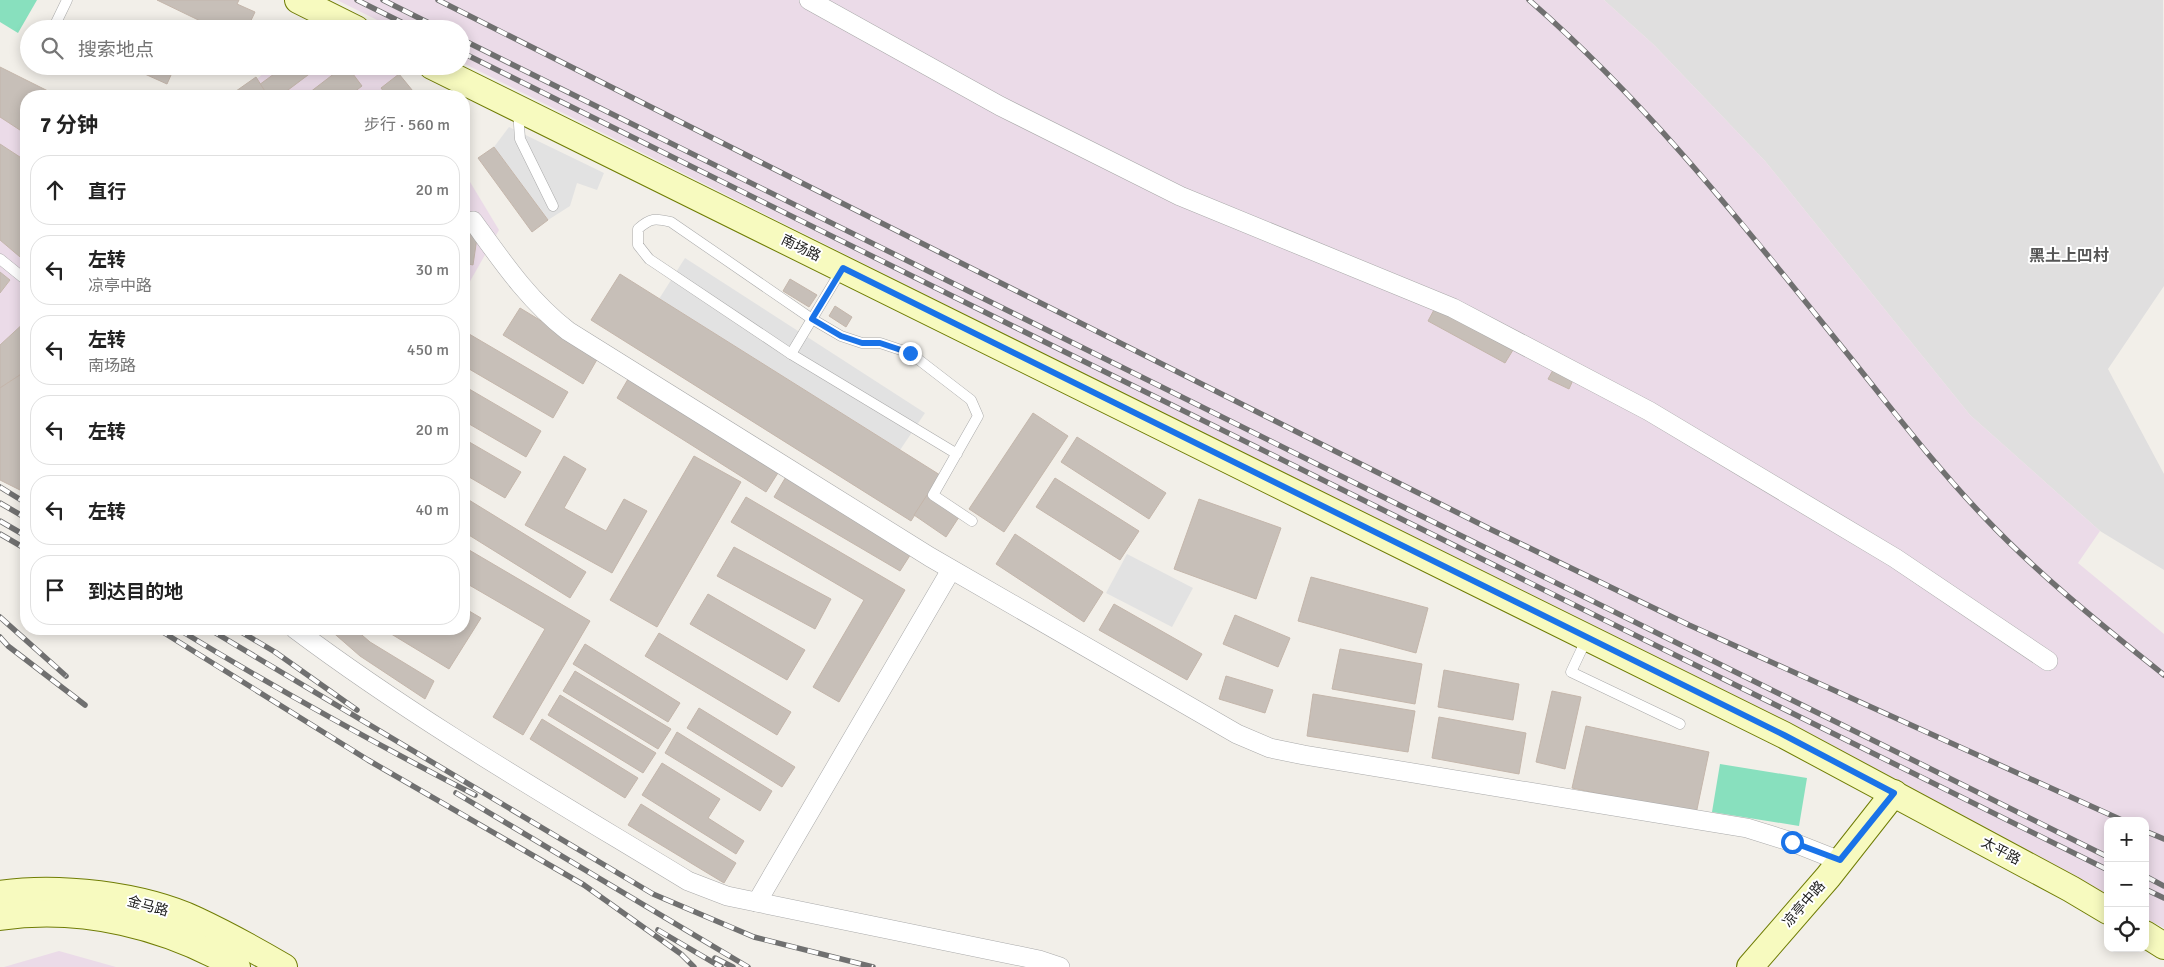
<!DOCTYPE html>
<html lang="zh">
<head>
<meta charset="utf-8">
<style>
	body { margin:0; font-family:Signika,"Noto Sans SC",sans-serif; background:#f6f6f6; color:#222 }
	.controls { position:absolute; right:15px; bottom:15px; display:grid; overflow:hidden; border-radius:10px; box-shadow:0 2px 12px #0003 }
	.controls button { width:45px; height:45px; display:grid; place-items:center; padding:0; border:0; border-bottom:1px solid #e0e0e0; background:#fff; color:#222; font:25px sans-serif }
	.stop { position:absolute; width:15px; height:15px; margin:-11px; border:4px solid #1a73e8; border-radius:50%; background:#fff }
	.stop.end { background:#1a73e8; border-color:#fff; box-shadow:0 1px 5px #0008 }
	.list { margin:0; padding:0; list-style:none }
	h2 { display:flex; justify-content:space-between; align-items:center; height:65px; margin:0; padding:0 20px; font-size:21px }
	h2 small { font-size:16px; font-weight:400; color:#767676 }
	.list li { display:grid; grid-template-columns:32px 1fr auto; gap:15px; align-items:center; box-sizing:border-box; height:70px; margin:0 10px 10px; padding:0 10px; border:1px solid #e0e0e0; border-radius:20px }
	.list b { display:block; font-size:19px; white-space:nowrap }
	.list p { margin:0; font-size:16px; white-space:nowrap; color:#767676 }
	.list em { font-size:16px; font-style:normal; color:#767676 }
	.icon { flex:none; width:28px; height:28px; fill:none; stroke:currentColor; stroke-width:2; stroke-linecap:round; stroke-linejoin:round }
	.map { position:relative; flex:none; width:2164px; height:967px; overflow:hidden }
	.search { position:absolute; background:#fff; box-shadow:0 2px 12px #0003; left:20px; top:20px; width:450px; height:55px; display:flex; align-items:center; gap:12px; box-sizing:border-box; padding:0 18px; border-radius:28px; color:#767676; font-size:19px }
	.panel { position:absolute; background:#fff; box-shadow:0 2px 12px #0003; left:20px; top:90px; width:450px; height:545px; border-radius:20px }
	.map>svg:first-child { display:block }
	.residential { fill:#e0dfdf }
	.industrial { fill:#ebdbe8 }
	.pitch { fill:#88e0be }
	.parking { fill:#e2e2e2 }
	.building { fill:#c7bfb8; stroke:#c4b6ab }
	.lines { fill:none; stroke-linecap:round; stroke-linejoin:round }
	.lane-casing { stroke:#a9a9a9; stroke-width:11 }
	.street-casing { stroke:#a9a9a9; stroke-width:20 }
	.secondary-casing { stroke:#707d05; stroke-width:28 }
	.lane { stroke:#fff; stroke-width:10 }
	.street { stroke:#fff; stroke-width:19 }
	.secondary { stroke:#f7fabf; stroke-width:26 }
	.rail-casing { stroke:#707070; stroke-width:5.5 }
	.rail { stroke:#fff; stroke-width:4; stroke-dasharray:11; stroke-linecap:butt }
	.route { stroke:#1a73e8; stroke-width:6 }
	.labels { text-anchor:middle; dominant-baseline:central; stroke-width:4; stroke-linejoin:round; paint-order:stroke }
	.street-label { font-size:14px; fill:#222; stroke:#fff }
	.quarter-label { font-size:16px; font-weight:bold; fill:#555; stroke:#fff }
</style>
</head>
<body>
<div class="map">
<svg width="2164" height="967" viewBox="0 0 2164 967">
	<rect width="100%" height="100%" fill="#f2efe9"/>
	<path class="residential" d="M 1604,0 L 2163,0 L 2164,286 L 2108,369 L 2164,474 L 2164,570 L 2100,531 L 1970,415 L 1765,161 L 1654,45 Z"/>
	<g class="industrial">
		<path d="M 337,0 L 1604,0 L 1654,45 L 1765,161 L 1970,415 L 2100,531 L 2078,563 L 2164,634 L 2164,928 L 2145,918 L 2145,821 L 2108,821 L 2108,899 L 1378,521 L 461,62 L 461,29 L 395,29 Z"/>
		<path d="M 272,66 L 384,66 L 399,74 L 417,96 L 237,96 Z"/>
		<path d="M 0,79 L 34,96 L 26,96 L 26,493 L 0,480 Z"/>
		<path d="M 464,172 L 499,230 L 464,292 Z"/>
		<path d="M 59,951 L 116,967 L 4,967 Z"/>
	</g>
	<g class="pitch">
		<path d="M 0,0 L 37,0 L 18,33 L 0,22 Z"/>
		<path d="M 1720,764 L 1807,778 L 1799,826 L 1712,812 Z"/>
	</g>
	<g class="parking">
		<path d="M 509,127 L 604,173 L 597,190 L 577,183 L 570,206 L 548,220 L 494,147 Z"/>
		<path d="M 685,258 L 925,413 L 900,450 L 659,299 Z"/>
		<path d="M 1127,554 L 1193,588 L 1172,627 L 1106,593 Z"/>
	</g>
	<g class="building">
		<path d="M 157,0 L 239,0 L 237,4 L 255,12 L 247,29 L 217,29 Z"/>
		<path d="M 127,66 L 175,66 L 167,84 Z"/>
		<path d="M 285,66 L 320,66 L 280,96 L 268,96 L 259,85 Z"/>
		<path d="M 344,66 L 347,66 L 362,86 L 349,96 L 305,96 Z"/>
		<path d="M 0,67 L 58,96 L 26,96 L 26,134 L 0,117 Z"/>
		<path d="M 399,74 L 417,96 L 387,96 L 381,88 Z"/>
		<path d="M 256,77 L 268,96 L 229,96 Z"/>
		<path d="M 0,144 L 26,161 L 26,262 L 0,240 Z"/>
		<path d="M 494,147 L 548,220 L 532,232 L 478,158 Z"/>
		<path d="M 464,229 L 478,231 L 473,265 L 464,263 Z"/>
		<path d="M 0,272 L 10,280 L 0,293 Z"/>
		<path d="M 620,274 L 940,475 L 911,521 L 591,320 Z"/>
		<path d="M 790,279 L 817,295 L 809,307 L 783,291 Z"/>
		<path d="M 835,306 L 852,317 L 846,327 L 829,316 Z"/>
		<path d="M 520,308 L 599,356 L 583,384 L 503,335 Z"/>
		<path d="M 1435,308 L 1513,350 L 1505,363 L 1428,321 Z"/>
		<path d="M 26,321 L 26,371 L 0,388 L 0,345 Z"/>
		<path d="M 464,331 L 568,392 L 553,418 L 464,366 Z"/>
		<path d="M 1553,370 L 1573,380 L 1569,389 L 1548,379 Z"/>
		<path d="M 26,371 L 26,493 L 0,480 L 0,388 Z"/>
		<path d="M 631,374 L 781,468 L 766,492 L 617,398 Z"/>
		<path d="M 464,386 L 541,431 L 526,457 L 464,421 Z"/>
		<path d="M 1033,413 L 1068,436 L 1004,532 L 969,509 Z"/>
		<path d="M 1077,437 L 1166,493 L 1149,519 L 1061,462 Z"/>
		<path d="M 464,439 L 521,472 L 505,498 L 464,474 Z"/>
		<path d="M 564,456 L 586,469 L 564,508 L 606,531 L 624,499 L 647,511 L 612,573 L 525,525 Z"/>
		<path d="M 694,456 L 741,482 L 657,627 L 610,600 Z"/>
		<path d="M 787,475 L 914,549 L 900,571 L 774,497 Z"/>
		<path d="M 1055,478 L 1139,531 L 1120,560 L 1036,507 Z"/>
		<path d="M 927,495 L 959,517 L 946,537 L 914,515 Z"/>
		<path d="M 464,497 L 586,572 L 570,598 L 464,532 Z"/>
		<path d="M 746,497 L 905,590 L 839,702 L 813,687 L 864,600 L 731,522 Z"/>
		<path d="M 1199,499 L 1281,528 L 1256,599 L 1174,569 Z"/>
		<path d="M 1015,534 L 1103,592 L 1084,622 L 996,564 Z"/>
		<path d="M 464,547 L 590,621 L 523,735 L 493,717 L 545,629 L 464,582 Z"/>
		<path d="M 734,547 L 831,599 L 815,629 L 717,576 Z"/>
		<path d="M 1311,577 L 1428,608 L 1416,653 L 1298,621 Z"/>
		<path d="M 708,594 L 805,650 L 787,680 L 690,624 Z"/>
		<path d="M 1114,604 L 1202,654 L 1187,680 L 1099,630 Z"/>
		<path d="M 464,608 L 481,618 L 449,669 L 383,629 L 464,629 Z"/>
		<path d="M 1235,615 L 1290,638 L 1278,667 L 1223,644 Z"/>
		<path d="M 329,629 L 355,629 L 370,642 L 434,681 L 425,699 L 360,656 Z"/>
		<path d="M 659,633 L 791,712 L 777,735 L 645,656 Z"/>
		<path d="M 585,644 L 680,703 L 668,722 L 573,664 Z"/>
		<path d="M 1340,649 L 1422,664 L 1415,704 L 1332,689 Z"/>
		<path d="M 1444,670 L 1519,684 L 1513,720 L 1438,707 Z"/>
		<path d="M 575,671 L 671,729 L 658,749 L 563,691 Z"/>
		<path d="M 1226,676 L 1273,690 L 1265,713 L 1219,699 Z"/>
		<path d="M 1552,691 L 1581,697 L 1565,769 L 1536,762 Z"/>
		<path d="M 1313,694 L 1415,711 L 1408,752 L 1307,736 Z"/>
		<path d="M 560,695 L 656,753 L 643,773 L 548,715 Z"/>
		<path d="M 699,708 L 795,767 L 782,787 L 687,728 Z"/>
		<path d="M 1439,717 L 1526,733 L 1519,774 L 1432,758 Z"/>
		<path d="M 542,719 L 638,778 L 625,798 L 530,739 Z"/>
		<path d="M 1586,726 L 1709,752 L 1696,814 L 1572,788 Z"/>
		<path d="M 677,732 L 772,791 L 760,811 L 665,753 Z"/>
		<path d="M 662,763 L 720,799 L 708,818 L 744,841 L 736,854 L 642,795 Z"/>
		<path d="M 641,804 L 736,863 L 724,883 L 628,825 Z"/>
	</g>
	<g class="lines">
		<g class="lane-casing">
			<g id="lane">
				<path d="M 53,29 L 67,0"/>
				<path d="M 518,110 L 520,139 L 553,206"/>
				<path d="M 0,259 L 26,280"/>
				<path d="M 791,354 L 842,269"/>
				<path d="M 957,454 L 791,354 L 649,259 L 638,245 L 638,229 C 650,218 655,218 671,222 L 812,319 L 841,336 L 862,343 L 880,343 L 910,353 L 971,400 L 978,416 L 933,495 L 972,521"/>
				<path d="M 1587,638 L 1571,672 L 1680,724"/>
			</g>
		</g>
		<g class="street-casing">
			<g id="street">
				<path d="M 809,0 L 1000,106 L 1180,196 L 1453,308 L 1649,411 L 1895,558 L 2048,661"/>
				<path d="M 473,221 C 502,261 528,300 568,331 L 930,557 L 1237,734 L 1270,748 L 1304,755 L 1747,828 L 1792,842 L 1840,861"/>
				<path d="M 295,629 C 419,722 555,800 688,881 L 727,896 L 1039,960 L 1060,967"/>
				<path d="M 757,902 L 951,570"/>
			</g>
		</g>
		<g class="secondary-casing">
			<g id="secondary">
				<path d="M 298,0 L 356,29"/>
				<path d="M 432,66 L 1784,735 L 2071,889 L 2108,911"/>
				<path d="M 0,894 C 58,885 142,895 196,920 C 226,934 255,950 284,967"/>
				<path d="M 0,917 C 82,905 166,926 237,967"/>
				<path d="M 2145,934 L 2164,946"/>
				<path d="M 1750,967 L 1828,877 L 1894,793"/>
			</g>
		</g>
		<use href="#lane" class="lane"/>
		<use href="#street" class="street"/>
		<use href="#secondary" class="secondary"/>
		<g class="rail-casing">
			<g id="rail">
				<path d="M 357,0 L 415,29"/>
				<path d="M 383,0 L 441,29"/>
				<path d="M 438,0 L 1490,529 L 1689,625 L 2124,821"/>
				<path d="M 1529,0 C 1651,106 1749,232 1850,357 C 1894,412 1937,468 1985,518 C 2040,576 2102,625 2164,675"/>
				<path d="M 461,39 L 2108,857"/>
				<path d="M 461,52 L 2108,870"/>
				<path d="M 0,487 L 26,503"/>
				<path d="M 0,503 L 26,518"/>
				<path d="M 0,521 L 26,536"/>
				<path d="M 0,534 L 26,549"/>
				<path d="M 0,617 L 66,676"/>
				<path d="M 158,629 L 368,760 L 584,885 L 681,954 L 694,967"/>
				<path d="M 178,629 C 275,688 374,743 475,795"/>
				<path d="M 209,629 L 653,894 L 754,937 L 873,967"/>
				<path d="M 236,629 L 275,652 L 357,710"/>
				<path d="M 0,637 L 8,646 L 85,705"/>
				<path d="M 456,793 L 748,967"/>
				<path d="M 2145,831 L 2164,839"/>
				<path d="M 2145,876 L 2164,886"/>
				<path d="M 2145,889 L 2164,898"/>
				<path d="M 658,930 L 721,967"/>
				<path d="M 715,958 L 733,967"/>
			</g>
		</g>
		<use href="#rail" class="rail"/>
	</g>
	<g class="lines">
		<path class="route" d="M 910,353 L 880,343 L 862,343 L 841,336 L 812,319 L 843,268 L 1784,735 L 1894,793 L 1840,860 L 1792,842"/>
	</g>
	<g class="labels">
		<g class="street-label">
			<text transform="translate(801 248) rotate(26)">南场路</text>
			<text transform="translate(2001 851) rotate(28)">太平路</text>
			<text transform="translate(1804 904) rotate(-49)">凉亭中路</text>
			<text transform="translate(148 906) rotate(15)">金马路</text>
		</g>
		<g class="quarter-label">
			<text x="2069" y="256">黑土上凹村</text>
		</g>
	</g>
</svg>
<div class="controls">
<button>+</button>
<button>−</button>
<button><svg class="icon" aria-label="locate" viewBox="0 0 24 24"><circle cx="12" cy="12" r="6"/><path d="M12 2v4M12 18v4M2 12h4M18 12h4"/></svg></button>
</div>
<div class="stop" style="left:1792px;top:842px"></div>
<div class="stop end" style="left:910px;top:353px"></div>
<div class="search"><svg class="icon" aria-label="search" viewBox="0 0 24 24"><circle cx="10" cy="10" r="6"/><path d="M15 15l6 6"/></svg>搜索地点</div>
<section class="panel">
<h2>7 分钟<small>步行 · 560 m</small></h2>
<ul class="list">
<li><svg class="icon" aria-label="ahead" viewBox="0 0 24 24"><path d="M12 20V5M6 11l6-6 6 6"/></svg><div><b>直行</b></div><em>20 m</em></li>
<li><svg class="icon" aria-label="left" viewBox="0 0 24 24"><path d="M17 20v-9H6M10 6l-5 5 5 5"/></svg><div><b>左转</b><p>凉亭中路</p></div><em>30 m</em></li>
<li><svg class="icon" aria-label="left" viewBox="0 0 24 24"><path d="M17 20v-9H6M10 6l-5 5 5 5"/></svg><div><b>左转</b><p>南场路</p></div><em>450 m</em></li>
<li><svg class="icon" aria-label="left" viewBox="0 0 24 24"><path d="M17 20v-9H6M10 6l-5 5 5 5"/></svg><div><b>左转</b></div><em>20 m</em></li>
<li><svg class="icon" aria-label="left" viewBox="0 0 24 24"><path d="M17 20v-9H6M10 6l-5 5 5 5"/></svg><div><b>左转</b></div><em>40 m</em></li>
<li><svg class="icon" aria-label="arrive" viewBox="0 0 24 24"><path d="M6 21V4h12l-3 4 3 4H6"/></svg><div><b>到达目的地</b></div></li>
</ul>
</section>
</div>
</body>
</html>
